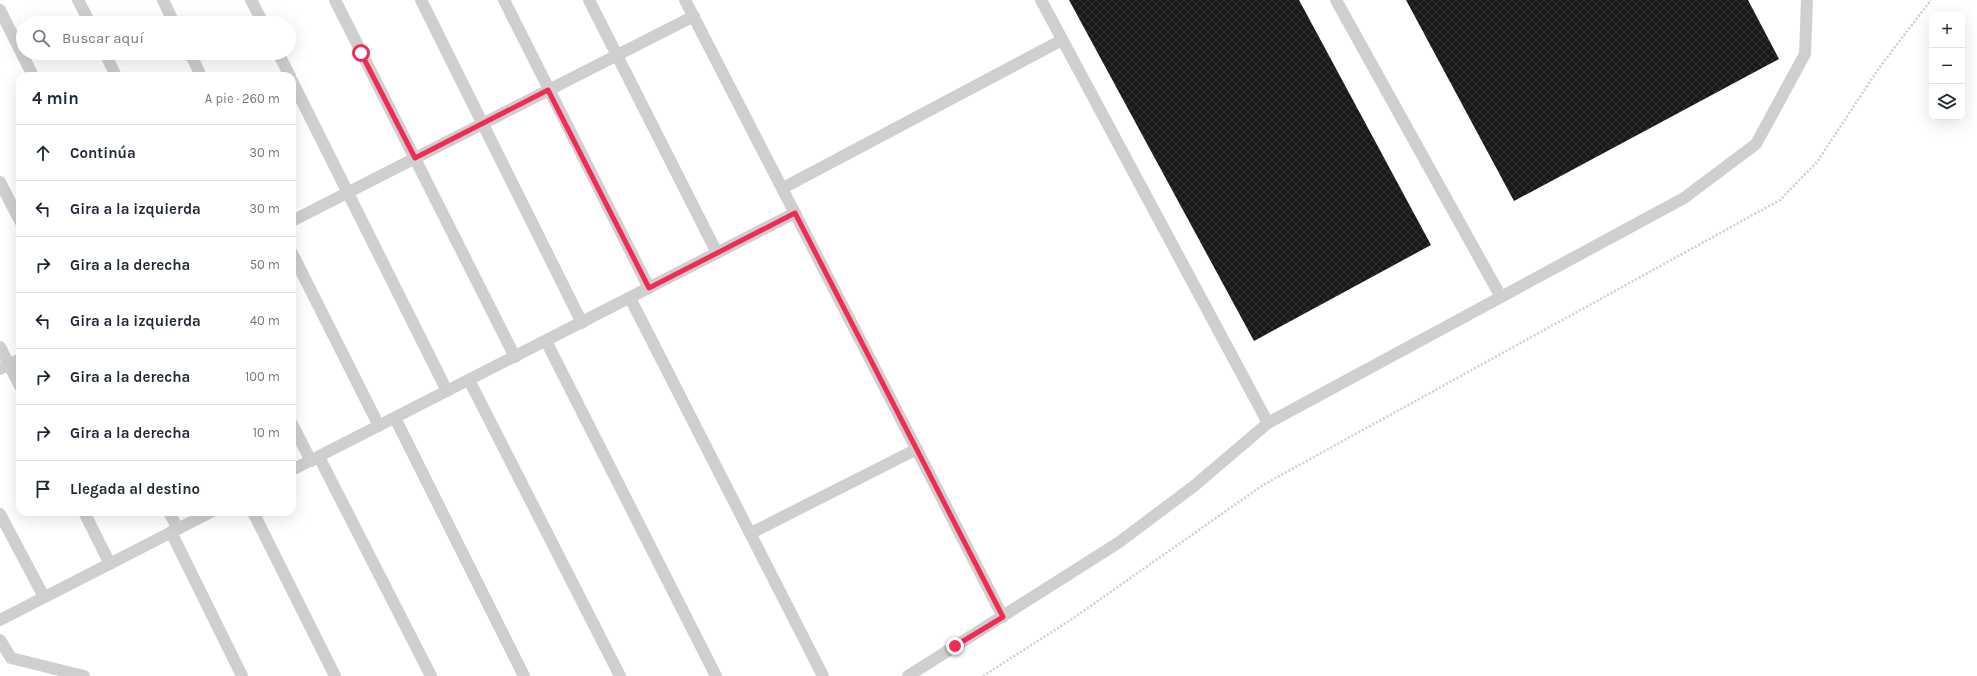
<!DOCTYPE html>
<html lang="es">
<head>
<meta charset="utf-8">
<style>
	body { margin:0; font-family:Karla,sans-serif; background:#f2f2f3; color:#1f2937 }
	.controls { position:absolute; right:12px; top:12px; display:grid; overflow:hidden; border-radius:8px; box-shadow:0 4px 16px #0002 }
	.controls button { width:36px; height:36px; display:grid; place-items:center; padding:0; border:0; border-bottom:1px solid #e0e1e3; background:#fff; color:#1f2937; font:20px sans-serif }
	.stop { position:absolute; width:12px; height:12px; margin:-9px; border:3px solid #f12c54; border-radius:50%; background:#fff }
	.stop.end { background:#f12c54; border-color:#fff; box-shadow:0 1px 4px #0008 }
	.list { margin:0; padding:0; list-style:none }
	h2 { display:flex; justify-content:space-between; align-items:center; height:52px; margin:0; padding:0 16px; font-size:17px }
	h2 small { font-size:13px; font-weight:400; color:#747a83 }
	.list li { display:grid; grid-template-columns:26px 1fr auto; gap:12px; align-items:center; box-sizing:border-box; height:56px; padding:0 16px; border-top:1px solid #e0e1e3 }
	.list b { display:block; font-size:15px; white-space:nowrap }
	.list em { font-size:13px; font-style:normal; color:#747a83 }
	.icon { flex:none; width:22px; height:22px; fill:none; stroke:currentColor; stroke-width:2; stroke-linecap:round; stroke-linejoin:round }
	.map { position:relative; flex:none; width:1977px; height:676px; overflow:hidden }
	.search { position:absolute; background:#fff; box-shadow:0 4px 16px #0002; left:16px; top:16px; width:280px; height:44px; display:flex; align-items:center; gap:10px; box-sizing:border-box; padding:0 14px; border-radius:22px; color:#747a83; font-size:15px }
	.panel { position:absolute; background:#fff; box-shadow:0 4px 16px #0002; left:16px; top:72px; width:280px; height:444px; border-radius:12px }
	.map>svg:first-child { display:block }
	.building { fill:url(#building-cross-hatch) }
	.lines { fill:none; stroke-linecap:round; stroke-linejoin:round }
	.path { stroke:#cfcfcf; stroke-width:2.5; stroke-dasharray:2 2; stroke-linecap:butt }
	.lane { stroke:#cfcfcf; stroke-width:12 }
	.route { stroke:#f12c54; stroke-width:5 }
</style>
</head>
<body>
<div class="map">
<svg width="1977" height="676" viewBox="0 0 1977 676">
	<defs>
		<pattern id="building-cross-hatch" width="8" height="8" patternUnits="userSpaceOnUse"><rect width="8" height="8" fill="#191919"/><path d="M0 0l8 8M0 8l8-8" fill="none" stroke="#323232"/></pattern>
	</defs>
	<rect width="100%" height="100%" fill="#fff"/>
	<g class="building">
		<path d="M 1069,0 L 1299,0 L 1431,245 L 1254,341 Z"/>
		<path d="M 1406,0 L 1748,0 L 1779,59 L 1514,201 Z"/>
	</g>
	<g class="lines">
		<path class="path" d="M 983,676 L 1072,619 L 1263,485 L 1780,200 L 1817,162 L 1879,68 L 1931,0"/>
		<g class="lane">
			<path d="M 78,0 L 90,23"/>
			<path d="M 163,0 L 174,23"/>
			<path d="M 251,0 L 263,23"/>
			<path d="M 335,0 L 515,357"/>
			<path d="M 421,0 L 582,323"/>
			<path d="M 504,0 L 649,288"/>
			<path d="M 589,0 L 717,253"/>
			<path d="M 685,0 L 1003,617"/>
			<path d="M 1041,0 L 1268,423"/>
			<path d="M 1336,0 L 1501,297"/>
			<path d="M 0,10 L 33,76"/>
			<path d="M 105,53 L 116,76"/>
			<path d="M 190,53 L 201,76"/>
			<path d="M 278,53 L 290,76"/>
			<path d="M 292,81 L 447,391"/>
			<path d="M 0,182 L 20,221"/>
			<path d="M 783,188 L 1062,40"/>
			<path d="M 292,221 L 694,16"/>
			<path d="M 292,253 L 379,426"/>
			<path d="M 630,298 L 823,676"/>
			<path d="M 546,341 L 716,676"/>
			<path d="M 0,347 L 20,386"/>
			<path d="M 0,369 L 20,359"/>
			<path d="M 469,380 L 620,676"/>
			<path d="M 395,418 L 524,676"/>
			<path d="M 292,424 L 311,461"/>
			<path d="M 319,457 L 431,676"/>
			<path d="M 292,470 L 795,213"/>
			<path d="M 84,512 L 110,564"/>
			<path d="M 169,512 L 178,529"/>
			<path d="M 253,512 L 335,676"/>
			<path d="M 0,514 L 44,597"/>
			<path d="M 171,532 L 242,676"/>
			<path d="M 751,533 L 917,449"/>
			<path d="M 0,620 L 211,512"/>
			<path d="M 0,640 L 11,658 L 84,676"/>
			<path d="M 908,676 L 1118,543 L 1194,486 L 1268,423 L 1684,198 L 1756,144 L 1805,54 L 1807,0"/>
		</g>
	</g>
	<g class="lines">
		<path class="route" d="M 361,53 L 415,158 L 548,90 L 649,288 L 795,213 L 1003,617 L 955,646"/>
	</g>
</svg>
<div class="controls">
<button>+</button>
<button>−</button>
<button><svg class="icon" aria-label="layers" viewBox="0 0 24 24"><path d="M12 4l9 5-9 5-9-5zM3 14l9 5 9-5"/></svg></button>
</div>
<div class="stop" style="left:361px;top:53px"></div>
<div class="stop end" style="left:955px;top:646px"></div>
<div class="search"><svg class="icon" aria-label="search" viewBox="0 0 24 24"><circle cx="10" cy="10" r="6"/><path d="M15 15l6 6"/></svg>Buscar aquí</div>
<section class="panel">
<h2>4 min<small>A pie · 260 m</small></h2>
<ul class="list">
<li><svg class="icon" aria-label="ahead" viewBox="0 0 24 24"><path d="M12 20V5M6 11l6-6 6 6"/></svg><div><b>Continúa</b></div><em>30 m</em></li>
<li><svg class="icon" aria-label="left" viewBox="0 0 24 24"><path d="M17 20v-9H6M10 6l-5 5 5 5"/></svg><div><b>Gira a la izquierda</b></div><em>30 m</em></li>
<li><svg class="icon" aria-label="right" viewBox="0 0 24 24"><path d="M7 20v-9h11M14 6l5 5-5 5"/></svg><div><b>Gira a la derecha</b></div><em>50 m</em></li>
<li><svg class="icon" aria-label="left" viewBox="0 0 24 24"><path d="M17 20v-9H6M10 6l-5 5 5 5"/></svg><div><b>Gira a la izquierda</b></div><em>40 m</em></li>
<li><svg class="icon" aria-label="right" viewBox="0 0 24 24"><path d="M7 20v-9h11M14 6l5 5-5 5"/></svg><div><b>Gira a la derecha</b></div><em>100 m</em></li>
<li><svg class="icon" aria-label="right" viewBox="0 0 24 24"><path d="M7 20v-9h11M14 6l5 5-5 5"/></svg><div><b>Gira a la derecha</b></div><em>10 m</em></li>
<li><svg class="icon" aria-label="arrive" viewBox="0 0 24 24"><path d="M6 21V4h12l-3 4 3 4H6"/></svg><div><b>Llegada al destino</b></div></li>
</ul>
</section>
</div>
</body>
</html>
